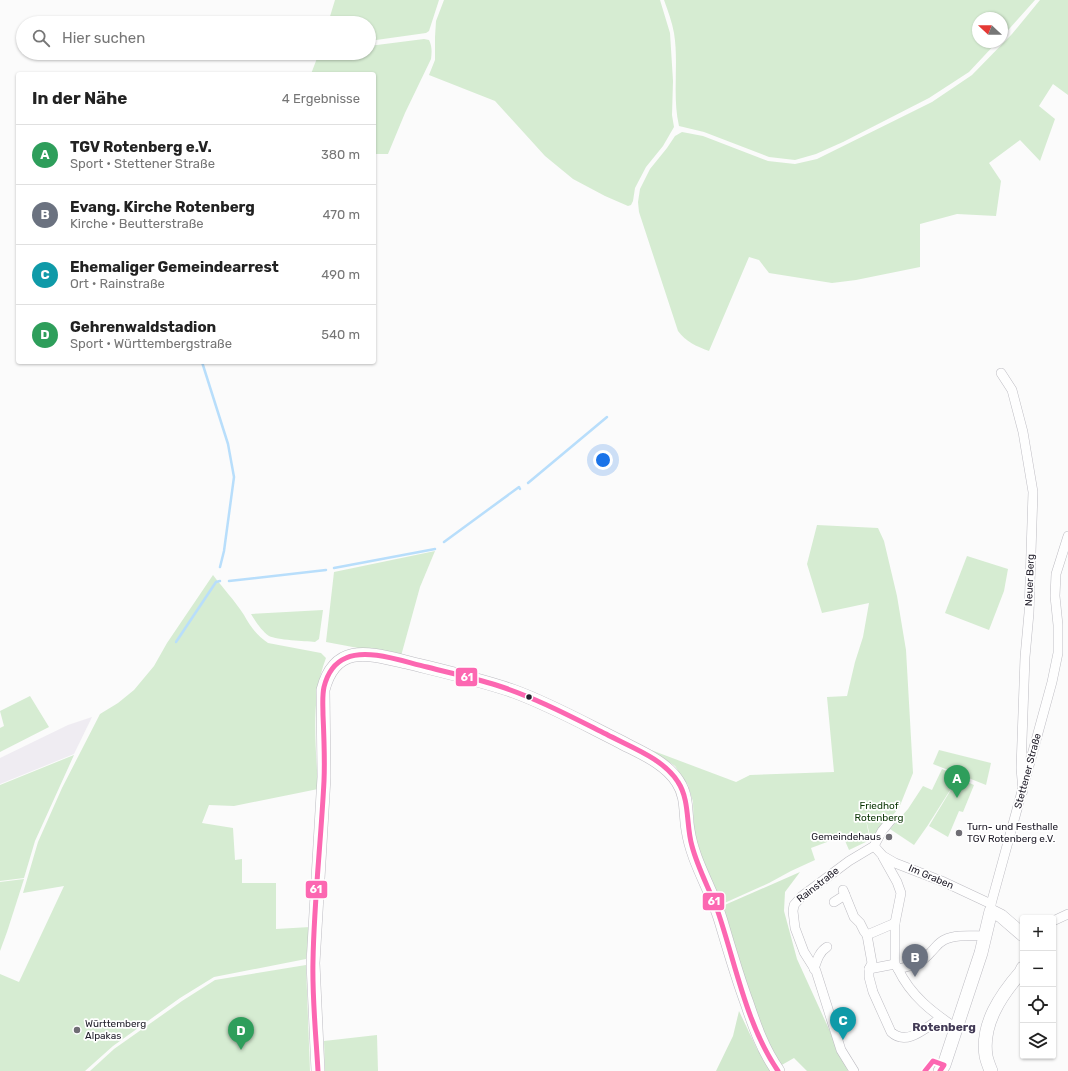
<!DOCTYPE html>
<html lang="de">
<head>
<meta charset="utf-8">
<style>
	body { margin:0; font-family:Rubik,sans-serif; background:#f2f2f2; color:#222 }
	.controls { position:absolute; right:12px; bottom:12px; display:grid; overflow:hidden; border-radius:4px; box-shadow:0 1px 3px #0004 }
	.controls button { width:36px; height:36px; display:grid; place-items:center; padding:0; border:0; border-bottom:1px solid #e0e0e0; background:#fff; color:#222; font:20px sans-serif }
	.compass { position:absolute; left:972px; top:12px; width:36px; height:36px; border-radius:50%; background:#fff; box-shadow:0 1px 3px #0004; rotate:292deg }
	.you { position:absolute; left:603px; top:460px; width:14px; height:14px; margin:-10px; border:3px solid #fff; border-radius:50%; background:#1a73e8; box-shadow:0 0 0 6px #1a73e833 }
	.badge { display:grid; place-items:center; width:26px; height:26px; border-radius:50%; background:#111827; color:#fff; font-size:13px; font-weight:700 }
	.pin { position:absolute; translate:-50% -33px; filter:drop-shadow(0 1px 2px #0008) }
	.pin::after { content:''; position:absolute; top:21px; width:14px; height:12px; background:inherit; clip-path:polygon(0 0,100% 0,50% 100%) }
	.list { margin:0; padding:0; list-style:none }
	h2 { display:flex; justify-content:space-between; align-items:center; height:52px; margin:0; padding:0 16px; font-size:17px }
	h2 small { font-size:13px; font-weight:400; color:#767676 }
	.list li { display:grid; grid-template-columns:26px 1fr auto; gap:12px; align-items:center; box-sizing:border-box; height:60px; padding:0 16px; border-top:1px solid #e0e0e0 }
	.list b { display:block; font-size:15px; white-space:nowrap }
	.list p { margin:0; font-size:13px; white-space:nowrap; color:#767676 }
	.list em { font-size:13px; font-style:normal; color:#767676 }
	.icon { flex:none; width:22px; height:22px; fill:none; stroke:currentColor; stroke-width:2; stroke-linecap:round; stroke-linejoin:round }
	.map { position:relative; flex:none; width:1068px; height:1071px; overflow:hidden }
	.search { position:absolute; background:#fff; box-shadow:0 1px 3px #0004; left:16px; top:16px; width:360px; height:44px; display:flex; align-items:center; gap:10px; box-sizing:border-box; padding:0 14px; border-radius:22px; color:#767676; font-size:15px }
	.panel { position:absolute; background:#fff; box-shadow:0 1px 3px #0004; left:16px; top:72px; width:360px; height:292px; border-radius:4px }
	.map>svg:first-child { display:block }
	.built { fill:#efecf2 }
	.green { fill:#d6ecd2 }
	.forest { fill:#d2e9ce }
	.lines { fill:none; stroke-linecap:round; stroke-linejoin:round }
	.stream { stroke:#b8defb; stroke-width:2.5 }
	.street-casing { stroke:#bdbcc2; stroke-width:10 }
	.secondary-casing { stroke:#bdbcc2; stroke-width:14 }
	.street { stroke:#fefefe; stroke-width:9 }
	.secondary { stroke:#fefefe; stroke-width:13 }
	.bus-1-casing { stroke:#fff; stroke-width:8 }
	.bus-1 { stroke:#fc67b1; stroke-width:5 }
	.bus-dot { fill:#23202c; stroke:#fff; stroke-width:1.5 }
	.poi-dot { fill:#6f6d74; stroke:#fff; stroke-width:1.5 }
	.labels { text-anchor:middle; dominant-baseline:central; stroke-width:3.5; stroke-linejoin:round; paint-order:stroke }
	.street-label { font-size:10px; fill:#23202c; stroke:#fff }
	.park-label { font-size:10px; fill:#0a3504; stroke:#fff }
	.poi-label { font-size:10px; fill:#23202c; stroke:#fff; text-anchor:start }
	.quarter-label { font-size:12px; font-weight:bold; fill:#423a55; stroke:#fff }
	.line-badge { stroke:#fff; stroke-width:1.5 }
	.badge-label { font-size:11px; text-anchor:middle; font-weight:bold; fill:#fff }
</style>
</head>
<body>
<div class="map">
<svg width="1068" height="1071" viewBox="0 0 1068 1071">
	<rect width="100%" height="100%" fill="#fbfbfb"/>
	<path class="built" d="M 92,717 L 74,754 L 0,784 L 0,758 L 68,725 Z"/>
	<g class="green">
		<path d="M 335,0 L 439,0 L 429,31 L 426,33 L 369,41 L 369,23 L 328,23 Z"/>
		<path d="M 444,0 L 660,0 L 670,33 L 673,81 L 672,115 L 674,127 L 663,146 L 646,167 L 635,188 L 633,201 L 631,205 L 628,206 L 605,196 L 573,179 L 545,156 L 495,101 L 429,75 L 435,60 L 435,37 L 436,21 Z"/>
		<path d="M 664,0 L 1035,0 L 1002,37 L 1002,18 L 978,18 L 978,42 L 997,42 L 969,72 L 929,98 L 843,142 L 816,154 L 795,160 L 769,157 L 704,132 L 679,126 C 672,96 679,63 674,33 C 672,22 668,11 664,0 Z"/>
		<path d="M 1040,0 L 1068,0 L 1068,95 L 1053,84 L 1039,106 L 1055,119 L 1040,161 L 1020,140 L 989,163 L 1001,181 L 996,216 L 957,214 L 920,224 L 920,267 L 856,280 L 832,283 L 769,273 L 759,260 L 749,257 L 709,351 C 696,346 686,342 678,331 L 639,212 L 638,202 L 640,189 L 650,169 L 667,148 L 675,136 L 682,132 L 703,136 L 768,161 L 795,164 L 817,159 L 932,102 L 972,75 L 1012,34 Z"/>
		<path d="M 424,39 L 429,40 C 432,46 432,52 431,59 L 405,113 L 388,154 L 374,154 L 374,74 L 311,74 L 319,53 L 369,53 L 369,46 Z"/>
		<path d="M 817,525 L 878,528 L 884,541 L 897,596 L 906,650 L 913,773 L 899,808 L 871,840 L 864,811 L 870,840 L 849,850 L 843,836 L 811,848 L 815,860 L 791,871 L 769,883 L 720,905 L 694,835 L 693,802 L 688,785 L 675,766 L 651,750 L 736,782 L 750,775 L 834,772 L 827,697 L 847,696 L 855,662 L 863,637 L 869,603 L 822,613 L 807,564 Z"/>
		<path d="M 435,551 L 420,587 L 401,656 L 326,642 L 334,572 Z"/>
		<path d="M 967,556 L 1008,569 L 1004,591 L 989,630 L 945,613 Z"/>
		<path d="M 213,575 C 223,588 235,601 244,615 C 250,626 257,636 268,643 L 321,653 L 326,658 C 310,700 316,745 318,789 L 234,806 L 209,805 L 202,823 L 233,828 L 235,860 L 242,859 L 242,883 L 276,883 L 276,929 L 310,927 L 306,959 L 214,977 L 180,998 L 113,1046 L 85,1071 L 0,1071 L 0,974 L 19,982 L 64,886 L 23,893 L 38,842 L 62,788 L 100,714 L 118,703 L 134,690 L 154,666 L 167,643 Z"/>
		<path d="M 323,610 L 319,639 L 315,642 C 305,641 277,640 269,636 C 262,631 255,621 251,614 Z"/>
		<path d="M 30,696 L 49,727 L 0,752 L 0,728 L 4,726 L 0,711 Z"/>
		<path d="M 939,750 L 991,763 L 986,785 L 933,764 Z"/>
		<path d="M 74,755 L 35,841 L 24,878 L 0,881 L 0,785 Z"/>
		<path d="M 942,769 L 959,776 L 928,825 L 914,845 L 890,829 L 908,809 L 923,786 L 932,790 Z"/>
		<path d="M 958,778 L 974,785 L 963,812 L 959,811 L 948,837 L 929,826 Z"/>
		<path d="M 24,879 L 7,932 L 0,951 L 0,882 Z"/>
		<path d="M 306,965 L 310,1071 L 90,1071 L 114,1049 L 182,1001 L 215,980 Z"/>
		<path d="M 377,1035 L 378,1071 L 325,1071 L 324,1041 Z"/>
	</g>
	<g class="forest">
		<path d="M 800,872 L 785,892 L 784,911 L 797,959 L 848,1071 L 807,1071 L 794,1058 L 780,1066 L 760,1030 L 720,907 Z"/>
		<path d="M 739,1011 L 757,1049 L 771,1071 L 716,1071 L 733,1036 Z"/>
	</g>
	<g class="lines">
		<g class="stream">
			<path d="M 202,362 L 228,444 L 234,477 L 224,551 L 220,567"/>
			<path d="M 528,483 L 607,417"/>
			<path d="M 444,542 L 519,487 L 520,489"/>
			<path d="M 334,568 L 435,549"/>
			<path d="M 229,581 L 326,570"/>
			<path d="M 176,642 L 216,582 L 220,581"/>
		</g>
		<g class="street-casing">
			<g id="street">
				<path d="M 1001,373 L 1012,390 L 1023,432 L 1033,492 L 1029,613 L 1025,657 L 1021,768 L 1023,791"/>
				<path d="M 874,846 L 883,856 L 895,863 L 944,882 L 991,904"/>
				<path d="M 883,857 L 897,882 L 901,893 L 895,923 L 895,964 L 898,969"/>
				<path d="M 843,890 L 854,917 L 860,923 L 864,931 L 867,935 L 872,963 L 869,969 L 869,977 L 873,992 L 891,1032 C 907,1047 926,1027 941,1018"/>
				<path d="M 834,902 L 845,895"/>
				<path d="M 991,911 L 991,904 L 1052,682 L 1058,653 L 1058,625 L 1055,596 L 1056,574 L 1068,536"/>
				<path d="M 1053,921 L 1068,914"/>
				<path d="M 867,935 L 895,923"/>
				<path d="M 814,969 C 817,960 819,952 827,947"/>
				<path d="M 869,969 L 895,964"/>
				<path d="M 956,1028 C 932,1012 911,996 898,969 C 911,966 922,963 931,952 C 936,947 938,943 944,940 C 956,934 972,936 985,936"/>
				<path d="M 854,1071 L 841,1050 L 816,971 L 804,952 L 795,928 L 793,911 L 794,905 L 802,896 L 849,861 L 874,846 L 882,831 L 891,820"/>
			</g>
		</g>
		<g class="secondary-casing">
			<g id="secondary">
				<path d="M 318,1071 L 313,963 L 324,777 L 323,690 C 335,643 368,653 406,662 C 442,671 478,679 513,691 C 549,704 583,723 617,740 C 637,751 665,761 678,782 C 688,797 685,814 688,830 C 693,863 712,890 721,921 C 729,948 737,976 747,1003 C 755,1027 763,1050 778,1071"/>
				<path d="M 940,1071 L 944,1065 L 981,953 L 991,911 L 1001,916 L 1023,935"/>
				<path d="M 991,1071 C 989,1066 987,1061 986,1056 C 981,1024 1001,995 1021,972 L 1023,968"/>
			</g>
		</g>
		<use href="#street" class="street"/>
		<use href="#secondary" class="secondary"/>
		<g class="bus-1-casing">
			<g id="bus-1">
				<path d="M 318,1071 C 316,1035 312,998 313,961 C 314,901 321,841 324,781 C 325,759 324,737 323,715 C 323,706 322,696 324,687 C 327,675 334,663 346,658 C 368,648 404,662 427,667 C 450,673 473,678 496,685 C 534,697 570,716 606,734 C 630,747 663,758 678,782 C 690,800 686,826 692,846 C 698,869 710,890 718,912 C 736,965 746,1024 778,1071"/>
				<path d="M 925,1071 L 933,1061 L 944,1065 L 940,1071"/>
			</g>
		</g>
		<use href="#bus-1" class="bus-1"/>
	</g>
	<circle class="bus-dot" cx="529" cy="697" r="3.5"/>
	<g class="poi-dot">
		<circle cx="959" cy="833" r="4"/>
		<circle cx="889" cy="837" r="4"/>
		<circle cx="77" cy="1030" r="4"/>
	</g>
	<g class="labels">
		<g class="street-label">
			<text transform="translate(1030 580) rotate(-88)">Neuer Berg</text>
			<text transform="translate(1028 771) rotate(-75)">Stettener Straße</text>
			<text transform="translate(931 877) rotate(23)">Im Graben</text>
			<text transform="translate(818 885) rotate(-38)">Rainstraße</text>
		</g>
		<g class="park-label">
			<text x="879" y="806">Friedhof<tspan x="879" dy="12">Rotenberg</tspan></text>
		</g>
		<g class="poi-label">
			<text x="967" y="827">Turn- und Festhalle<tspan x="967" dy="12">TGV Rotenberg e.V.</tspan></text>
			<text x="881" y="837" text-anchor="end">Gemeindehaus</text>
			<text x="85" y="1024">Württemberg<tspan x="85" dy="12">Alpakas</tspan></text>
		</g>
		<g class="quarter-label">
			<text x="944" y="1027">Rotenberg</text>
		</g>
	</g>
	<g class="line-badge">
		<rect x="455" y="667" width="23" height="20" rx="4" fill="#fc67b1"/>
		<rect x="305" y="880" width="23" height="19" rx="4" fill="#fc67b1"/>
		<rect x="702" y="892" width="23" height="19" rx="4" fill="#fc67b1"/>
	</g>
	<g class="badge-label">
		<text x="467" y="681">61</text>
		<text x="316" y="893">61</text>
		<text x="714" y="905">61</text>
	</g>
</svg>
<div class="controls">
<button>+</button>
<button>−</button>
<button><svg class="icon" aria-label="locate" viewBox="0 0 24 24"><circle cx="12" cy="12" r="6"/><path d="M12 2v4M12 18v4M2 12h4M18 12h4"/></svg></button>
<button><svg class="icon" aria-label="layers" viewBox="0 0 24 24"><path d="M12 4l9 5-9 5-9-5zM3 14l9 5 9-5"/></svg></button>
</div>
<svg class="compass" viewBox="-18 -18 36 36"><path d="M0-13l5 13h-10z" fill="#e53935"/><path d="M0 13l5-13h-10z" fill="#767676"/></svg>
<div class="you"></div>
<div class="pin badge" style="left:957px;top:798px;background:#2e9e5b">A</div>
<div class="pin badge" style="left:915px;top:977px;background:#6b7280">B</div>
<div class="pin badge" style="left:843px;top:1040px;background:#0f9aa8">C</div>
<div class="pin badge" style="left:241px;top:1050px;background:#2e9e5b">D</div>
<div class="search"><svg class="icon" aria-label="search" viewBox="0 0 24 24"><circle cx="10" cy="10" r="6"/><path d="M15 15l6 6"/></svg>Hier suchen</div>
<section class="panel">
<h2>In der Nähe<small>4 Ergebnisse</small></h2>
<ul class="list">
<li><span class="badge" style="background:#2e9e5b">A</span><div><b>TGV Rotenberg e.V.</b><p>Sport · Stettener Straße</p></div><em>380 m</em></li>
<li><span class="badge" style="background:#6b7280">B</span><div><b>Evang. Kirche Rotenberg</b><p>Kirche · Beutterstraße</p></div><em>470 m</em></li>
<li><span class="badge" style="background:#0f9aa8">C</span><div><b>Ehemaliger Gemeindearrest</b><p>Ort · Rainstraße</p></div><em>490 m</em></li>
<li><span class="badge" style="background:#2e9e5b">D</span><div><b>Gehrenwaldstadion</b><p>Sport · Württembergstraße</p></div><em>540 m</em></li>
</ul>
</section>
</div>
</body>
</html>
